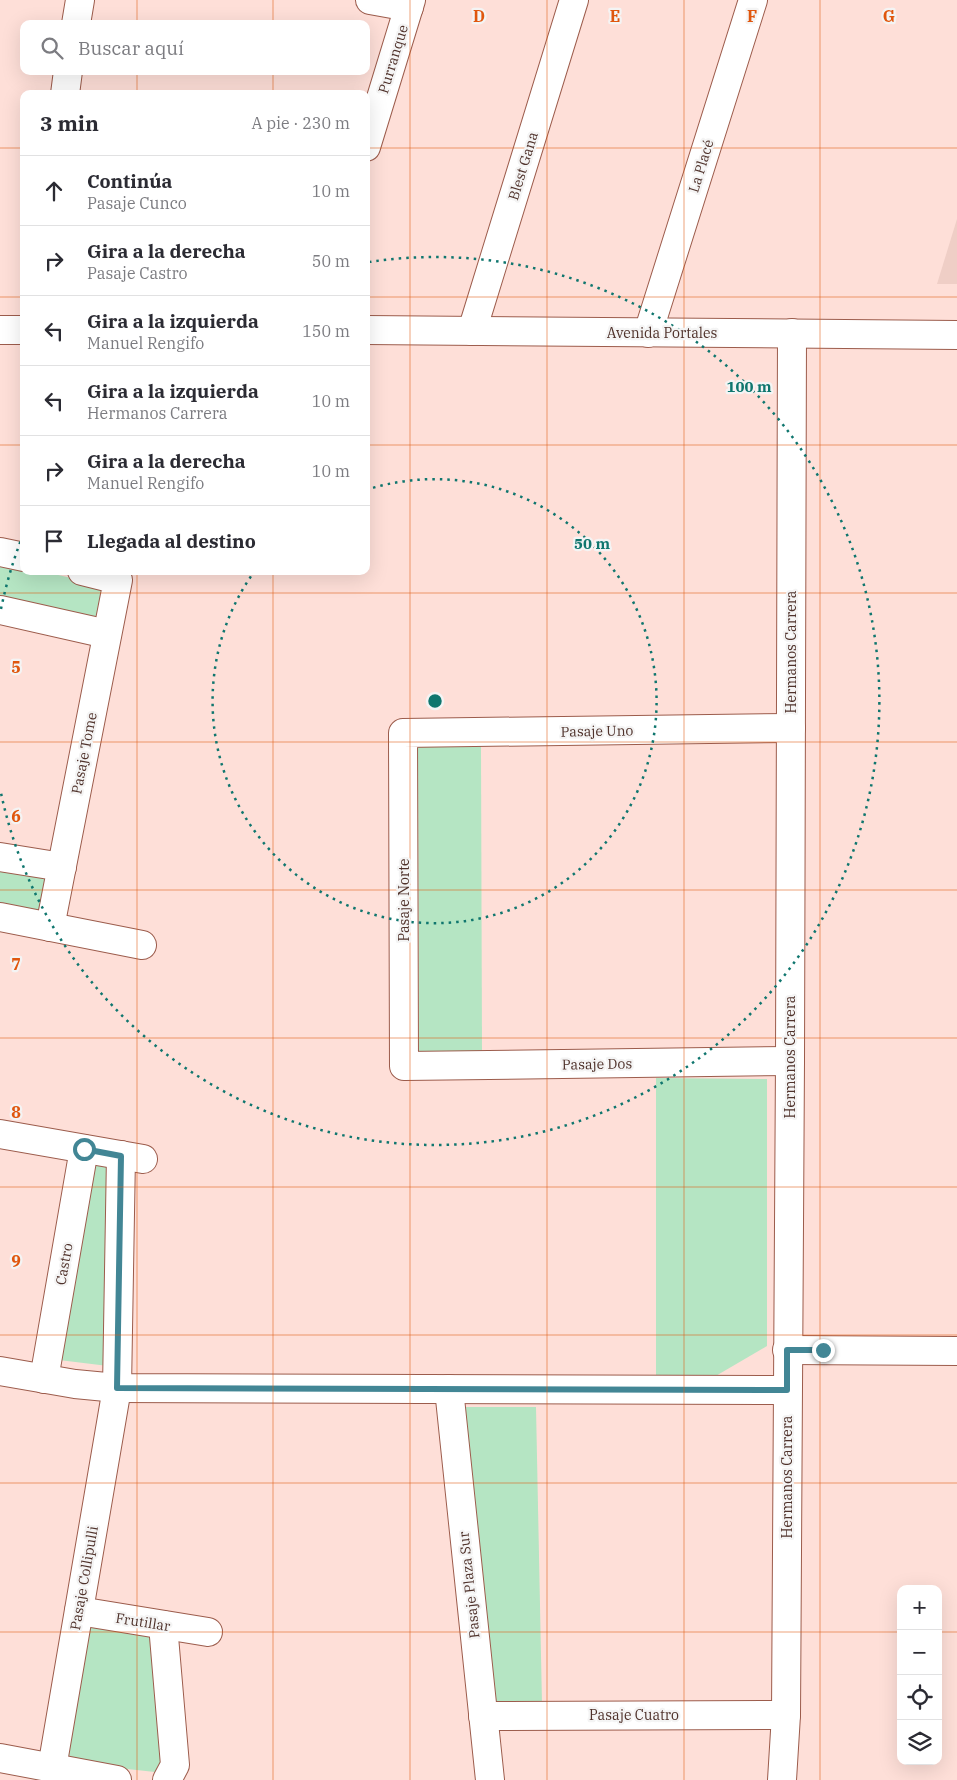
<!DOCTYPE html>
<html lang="es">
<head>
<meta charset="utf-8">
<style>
	body { margin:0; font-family:"IBM Plex Serif",serif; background:#f7f7f7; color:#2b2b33 }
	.controls { position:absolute; right:15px; bottom:15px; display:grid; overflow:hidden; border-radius:10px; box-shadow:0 5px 20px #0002 }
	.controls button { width:45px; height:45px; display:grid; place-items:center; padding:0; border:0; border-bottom:1px solid #e1e1e2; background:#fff; color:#2b2b33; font:25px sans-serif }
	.stop { position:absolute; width:15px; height:15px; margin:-11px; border:4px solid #428695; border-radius:50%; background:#fff }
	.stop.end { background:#428695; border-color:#fff; box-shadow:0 1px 5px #0008 }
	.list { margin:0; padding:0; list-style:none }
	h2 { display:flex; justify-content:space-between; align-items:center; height:65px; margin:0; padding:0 20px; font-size:21px }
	h2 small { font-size:16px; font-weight:400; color:#7c7c81 }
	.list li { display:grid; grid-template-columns:32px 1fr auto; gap:15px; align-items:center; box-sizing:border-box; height:70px; padding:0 20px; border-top:1px solid #e1e1e2 }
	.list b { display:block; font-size:19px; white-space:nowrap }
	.list p { margin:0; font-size:16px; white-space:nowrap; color:#7c7c81 }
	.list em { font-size:16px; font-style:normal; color:#7c7c81 }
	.icon { flex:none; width:28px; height:28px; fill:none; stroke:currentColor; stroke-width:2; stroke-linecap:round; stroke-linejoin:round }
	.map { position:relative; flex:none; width:957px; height:1780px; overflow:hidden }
	.search { position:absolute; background:#fff; box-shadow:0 5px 20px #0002; left:20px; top:20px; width:350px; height:55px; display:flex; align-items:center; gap:12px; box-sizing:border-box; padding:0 18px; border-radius:10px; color:#7c7c81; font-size:19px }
	.panel { position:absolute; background:#fff; box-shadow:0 5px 20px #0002; left:20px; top:90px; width:350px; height:485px; border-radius:10px }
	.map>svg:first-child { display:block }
	.built { fill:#efcec6 }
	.green { fill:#b5e5c3 }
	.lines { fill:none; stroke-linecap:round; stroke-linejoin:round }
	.minor-casing { stroke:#9c5c4c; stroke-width:30 }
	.major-casing { stroke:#9c5c4c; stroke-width:30 }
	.minor { stroke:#fff; stroke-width:28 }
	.major { stroke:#fff; stroke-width:28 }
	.route { stroke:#428695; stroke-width:6 }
	.grid { fill:none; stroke:#e0570e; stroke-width:1; stroke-opacity:0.55 }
	.ring { fill:none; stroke:#0f766e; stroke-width:2.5; stroke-dasharray:2.5 5 }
	.labels { text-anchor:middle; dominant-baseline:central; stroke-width:4.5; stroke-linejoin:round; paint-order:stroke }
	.street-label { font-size:14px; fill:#4f322b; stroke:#f4f4f4 }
	.grid-label { font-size:16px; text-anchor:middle; font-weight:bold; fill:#e0570e; stroke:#f4f4f4; stroke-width:4.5; stroke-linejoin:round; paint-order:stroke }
	.centre { fill:#0f766e; stroke:#f4f4f4; stroke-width:2.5 }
	.ring-label { font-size:15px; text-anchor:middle; font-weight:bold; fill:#0f766e; stroke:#f4f4f4; stroke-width:4.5; stroke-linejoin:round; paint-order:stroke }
</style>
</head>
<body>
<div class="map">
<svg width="957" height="1780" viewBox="0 0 957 1780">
	<rect width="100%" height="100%" fill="#fedfd8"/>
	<path class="built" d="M 957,219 L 957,284 L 937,284 Z"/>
	<g class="green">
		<path d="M 0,562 L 24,567 L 24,571 L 41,571 L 106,586 L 99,620 L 0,598 Z"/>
		<path d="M 418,746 L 481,746 L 482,1055 L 419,1055 Z"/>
		<path d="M 0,868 L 51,877 L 45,911 L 0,903 Z"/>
		<path d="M 656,1078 L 767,1079 L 767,1346 L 714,1377 L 656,1377 Z"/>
		<path d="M 95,1161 L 111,1165 L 108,1366 L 59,1360 Z"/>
		<path d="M 460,1407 L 536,1407 L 542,1704 L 491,1706 Z"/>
		<path d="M 85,1623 L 152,1636 L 163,1758 L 155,1772 L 63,1762 Z"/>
	</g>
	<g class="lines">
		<g class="minor-casing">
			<g id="minor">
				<path d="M 370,0 L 409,7"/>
				<path d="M 76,24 L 80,0"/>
				<path d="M 65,94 L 68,71"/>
				<path d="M 366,147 L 411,0"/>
				<path d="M 472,331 L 574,0"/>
				<path d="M 648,333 L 753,0"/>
				<path d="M 0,552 L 24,557"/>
				<path d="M 0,610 L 107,634"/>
				<path d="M 0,857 L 62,867"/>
				<path d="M 0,917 L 142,945"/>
				<path d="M 50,927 L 118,580 L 82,571"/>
				<path d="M 790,1061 L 404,1066 L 403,733 L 791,728"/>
				<path d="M 0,1134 L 143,1159"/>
				<path d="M 787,1350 L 957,1351"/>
				<path d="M 0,1371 L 75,1384 L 117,1388 L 787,1390"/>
				<path d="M 44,1379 L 84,1149"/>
				<path d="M 449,1389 L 490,1780"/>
				<path d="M 79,1611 L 208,1632"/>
				<path d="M 163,1625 L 175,1765 L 167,1780"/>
				<path d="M 483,1716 L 786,1715"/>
				<path d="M 0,1758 L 117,1780"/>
				<path d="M 52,1768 L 117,1388 L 121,1155"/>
				<path d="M 782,1780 L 786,1715 L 790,1061 L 792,333"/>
			</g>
		</g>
		<g class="major-casing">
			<g id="major">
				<path d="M 0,330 L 24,330"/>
				<path d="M 366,330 L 957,335"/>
			</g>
		</g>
		<use href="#minor" class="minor"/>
		<use href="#major" class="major"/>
	</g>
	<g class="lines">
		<path class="route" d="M 84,1149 L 121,1156 L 117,1388 L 787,1390 L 787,1350 L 823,1350"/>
	</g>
	<path class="grid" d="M 137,0 L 137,24M 273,0 L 273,24M 410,0 L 410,1780M 547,0 L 547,1780M 684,0 L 684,1780M 820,0 L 820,1780M 137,71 L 137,94M 273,71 L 273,94M 0,148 L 24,148M 366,148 L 957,148M 0,297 L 24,297M 366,297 L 957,297M 0,445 L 24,445M 366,445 L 957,445M 137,571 L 137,1780M 273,571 L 273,1780M 0,593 L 957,593M 0,742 L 957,742M 0,890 L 957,890M 0,1038 L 957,1038M 0,1187 L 957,1187M 0,1335 L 957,1335M 0,1483 L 957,1483M 0,1632 L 901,1632M 938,1632 L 957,1632"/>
	<g class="ring">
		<path d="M366 490A222 222 0 1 1 254 572"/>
		<path d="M1 609A444 444 0 0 1 23 535M369 262A444 444 0 1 1 1 793"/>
	</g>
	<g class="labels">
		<g class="street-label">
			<text transform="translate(393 59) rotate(-73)">Purranque</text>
			<text transform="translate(523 166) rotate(-73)">Blest Gana</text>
			<text transform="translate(701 166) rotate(-73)">La Placé</text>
			<text x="662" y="333">Avenida Portales</text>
			<text transform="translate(791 652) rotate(-90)">Hermanos Carrera</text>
			<text transform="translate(597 731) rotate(-1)">Pasaje Uno</text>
			<text transform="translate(84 753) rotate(-79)">Pasaje Tome</text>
			<text transform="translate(404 900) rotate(-90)">Pasaje Norte</text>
			<text transform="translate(790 1057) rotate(-90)">Hermanos Carrera</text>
			<text transform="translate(597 1064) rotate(-1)">Pasaje Dos</text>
			<text transform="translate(64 1264) rotate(-80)">Castro</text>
			<text transform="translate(787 1477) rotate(-90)">Hermanos Carrera</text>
			<text transform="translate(84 1578) rotate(-80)">Pasaje Collipulli</text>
			<text transform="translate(469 1585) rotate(-96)">Pasaje Plaza Sur</text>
			<text transform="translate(143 1622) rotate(9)">Frutillar</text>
			<text x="634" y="1715">Pasaje Cuatro</text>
		</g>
	</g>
	<g class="grid-label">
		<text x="479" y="22">D</text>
		<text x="615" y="22">E</text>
		<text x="752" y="22">F</text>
		<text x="889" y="22">G</text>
		<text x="16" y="673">5</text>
		<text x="16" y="822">6</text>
		<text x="16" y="970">7</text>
		<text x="16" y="1118">8</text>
		<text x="16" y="1267">9</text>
	</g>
	<circle cx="435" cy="701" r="8" class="centre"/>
	<g class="ring-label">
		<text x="749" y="392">100 m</text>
		<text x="592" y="549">50 m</text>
	</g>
</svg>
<div class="controls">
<button>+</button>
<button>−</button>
<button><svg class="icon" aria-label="locate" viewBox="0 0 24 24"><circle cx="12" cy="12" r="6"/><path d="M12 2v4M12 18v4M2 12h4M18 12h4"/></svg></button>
<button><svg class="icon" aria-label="layers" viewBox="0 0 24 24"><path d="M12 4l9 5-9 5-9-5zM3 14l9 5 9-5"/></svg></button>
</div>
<div class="stop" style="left:84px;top:1149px"></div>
<div class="stop end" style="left:823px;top:1350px"></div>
<div class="search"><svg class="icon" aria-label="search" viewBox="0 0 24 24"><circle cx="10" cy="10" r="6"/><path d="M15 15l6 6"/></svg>Buscar aquí</div>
<section class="panel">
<h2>3 min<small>A pie · 230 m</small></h2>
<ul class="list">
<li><svg class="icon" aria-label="ahead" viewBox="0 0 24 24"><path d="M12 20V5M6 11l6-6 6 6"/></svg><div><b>Continúa</b><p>Pasaje Cunco</p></div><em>10 m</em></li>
<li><svg class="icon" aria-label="right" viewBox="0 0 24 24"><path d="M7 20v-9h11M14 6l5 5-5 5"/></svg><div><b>Gira a la derecha</b><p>Pasaje Castro</p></div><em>50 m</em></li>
<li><svg class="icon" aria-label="left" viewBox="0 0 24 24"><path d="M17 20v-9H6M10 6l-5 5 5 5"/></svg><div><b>Gira a la izquierda</b><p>Manuel Rengifo</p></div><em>150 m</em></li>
<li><svg class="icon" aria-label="left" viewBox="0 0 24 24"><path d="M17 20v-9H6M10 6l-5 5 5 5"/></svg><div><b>Gira a la izquierda</b><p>Hermanos Carrera</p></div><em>10 m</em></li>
<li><svg class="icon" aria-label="right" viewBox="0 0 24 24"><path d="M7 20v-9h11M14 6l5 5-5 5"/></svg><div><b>Gira a la derecha</b><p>Manuel Rengifo</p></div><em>10 m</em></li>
<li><svg class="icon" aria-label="arrive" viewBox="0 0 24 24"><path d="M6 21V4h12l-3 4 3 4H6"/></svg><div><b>Llegada al destino</b></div></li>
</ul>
</section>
</div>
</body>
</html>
